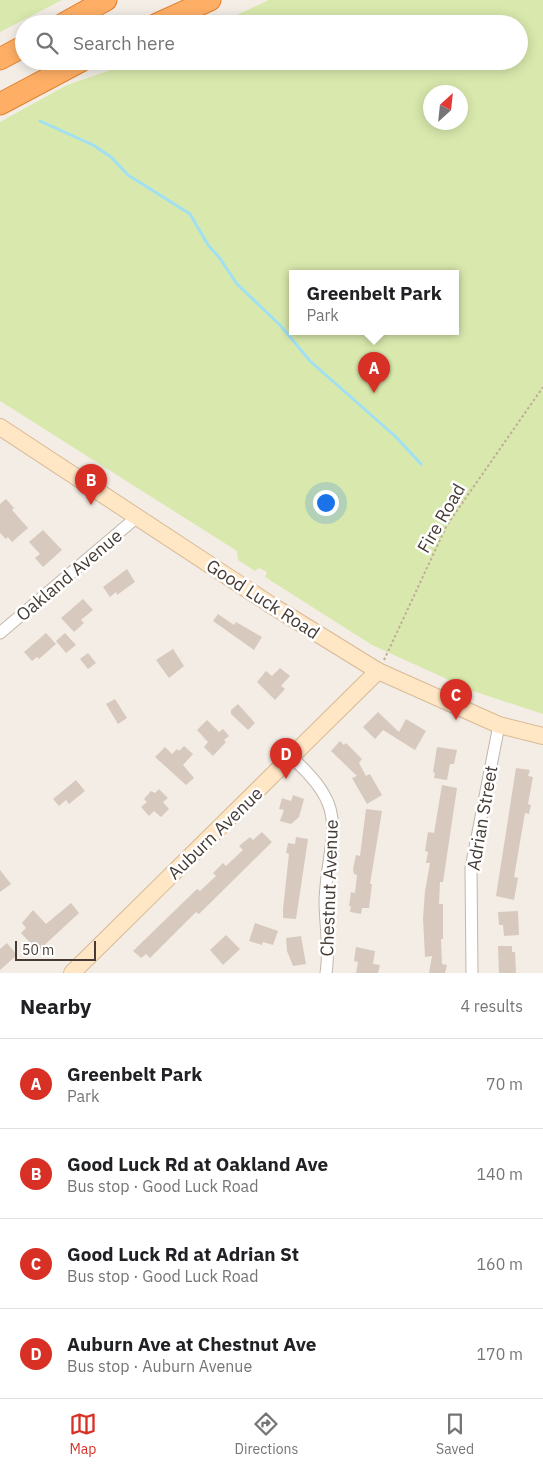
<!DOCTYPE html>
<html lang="en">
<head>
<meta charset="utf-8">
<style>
	body { margin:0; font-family:"IBM Plex Sans",sans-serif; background:#f2f2f2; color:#202124 }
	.compass { position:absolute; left:423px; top:85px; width:45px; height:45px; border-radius:50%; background:#fff; box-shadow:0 2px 12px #0003; rotate:27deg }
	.scale { position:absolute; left:15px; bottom:12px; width:81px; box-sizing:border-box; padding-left:5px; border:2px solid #463c35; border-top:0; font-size:14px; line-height:18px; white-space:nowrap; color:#463c35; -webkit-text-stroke:4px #fff; paint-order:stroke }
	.you { position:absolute; left:325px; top:502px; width:18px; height:18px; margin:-12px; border:4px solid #fff; border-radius:50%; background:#1a73e8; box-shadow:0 0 0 8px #1a73e833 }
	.badge { display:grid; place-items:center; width:32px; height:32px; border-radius:50%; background:#d93025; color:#fff; font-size:16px; font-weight:700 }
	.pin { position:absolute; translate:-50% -41px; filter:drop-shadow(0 1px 2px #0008) }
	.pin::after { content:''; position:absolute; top:26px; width:18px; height:15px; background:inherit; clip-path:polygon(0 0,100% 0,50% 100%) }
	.popup { position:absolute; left:289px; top:270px; width:170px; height:65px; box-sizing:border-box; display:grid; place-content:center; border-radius:0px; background:#fff; filter:drop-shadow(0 1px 4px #0005); font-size:16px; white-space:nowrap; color:#757577 }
	.popup b { font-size:19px; color:#202124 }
	.popup::after { content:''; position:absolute; left:50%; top:100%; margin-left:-10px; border:10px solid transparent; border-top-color:#fff }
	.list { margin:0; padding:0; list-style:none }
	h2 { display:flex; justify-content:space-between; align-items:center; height:65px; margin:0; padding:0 20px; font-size:21px }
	h2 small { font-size:16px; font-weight:400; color:#757577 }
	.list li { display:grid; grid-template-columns:32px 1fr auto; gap:15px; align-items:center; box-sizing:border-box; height:90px; padding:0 20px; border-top:1px solid #e0e0e0 }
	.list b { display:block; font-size:19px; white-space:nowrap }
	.list p { margin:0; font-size:16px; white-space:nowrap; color:#757577 }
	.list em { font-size:16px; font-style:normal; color:#757577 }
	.icon { flex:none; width:28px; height:28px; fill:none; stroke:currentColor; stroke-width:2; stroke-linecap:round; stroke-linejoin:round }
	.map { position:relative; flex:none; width:543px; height:973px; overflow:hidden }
	.search { position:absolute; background:#fff; box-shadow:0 2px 12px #0003; left:15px; right:15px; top:15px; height:55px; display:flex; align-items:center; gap:12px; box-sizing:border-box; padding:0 18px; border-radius:28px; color:#757577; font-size:19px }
	.sheet { height:425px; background:#fff }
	nav { display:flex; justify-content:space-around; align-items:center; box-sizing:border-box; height:70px; border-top:1px solid #e0e0e0; background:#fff; font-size:14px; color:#757577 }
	nav a { display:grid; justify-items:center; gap:2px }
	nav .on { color:#d93025 }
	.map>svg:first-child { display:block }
	.green { fill:#d9e9ad; fill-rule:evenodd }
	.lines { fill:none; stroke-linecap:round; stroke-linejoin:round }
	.stream { stroke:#a0e0f2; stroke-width:3 }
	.building { fill:#d8c9be }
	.street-casing { stroke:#c2b6ab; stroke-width:13 }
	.secondary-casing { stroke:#d8ba96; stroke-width:18 }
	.highway-casing { stroke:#e28031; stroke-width:23 }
	.path { stroke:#c1ab99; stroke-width:2; stroke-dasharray:2.5 2.5; stroke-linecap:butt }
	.street { stroke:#fff; stroke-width:11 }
	.secondary { stroke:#ffe6c4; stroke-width:16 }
	.highway { stroke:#ffaf65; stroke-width:21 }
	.labels { text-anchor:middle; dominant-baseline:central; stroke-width:5; stroke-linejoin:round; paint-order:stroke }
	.street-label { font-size:18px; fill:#463c35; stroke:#fff }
</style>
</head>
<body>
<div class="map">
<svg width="543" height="973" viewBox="0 0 543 973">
	<rect width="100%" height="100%" fill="#f3ede6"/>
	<g class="green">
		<path d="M 0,0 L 62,0 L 0,32 Z"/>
		<path d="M 269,0 L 543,0 L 543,714 L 473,691 L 372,645 L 265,577 L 267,572 L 259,568 L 255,571 L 238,560 L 237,551 L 0,401 L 0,122 L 67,85 L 137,61 L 519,61 L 519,24 L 210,24 L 230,18 ZM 460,92 L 460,122 L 430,122 L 430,92 ZM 455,274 L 455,332 L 293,332 L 293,274 Z"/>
	</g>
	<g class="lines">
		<path class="stream" d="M 40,121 L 93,145 L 111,157 L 128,175 L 190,214 L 208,245 L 219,257 L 237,284 L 280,325 L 310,361 L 396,437 L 421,464"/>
	</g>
	<g class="building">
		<path d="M 6,499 L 14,508 L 12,510 L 28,528 L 12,542 L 8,537 L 6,539 L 0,533 L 0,504 Z"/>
		<path d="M 43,530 L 62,550 L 43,567 L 35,558 L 40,554 L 29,542 Z"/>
		<path d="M 127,569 L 135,582 L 117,595 L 116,592 L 110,597 L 103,587 Z"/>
		<path d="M 83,599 L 93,610 L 81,620 L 84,623 L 74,632 L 61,618 Z"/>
		<path d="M 218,614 L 234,625 L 236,622 L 262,637 L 254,650 L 213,621 Z"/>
		<path d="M 46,633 L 56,644 L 39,659 L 37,657 L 32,661 L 24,652 Z"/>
		<path d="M 65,633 L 76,645 L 66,653 L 56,641 Z"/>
		<path d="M 173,649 L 184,666 L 169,678 L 156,660 Z"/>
		<path d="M 88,653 L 96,663 L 88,669 L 80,659 Z"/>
		<path d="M 280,668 L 290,676 L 281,686 L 285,689 L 275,700 L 257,682 L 266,671 L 272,676 Z"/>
		<path d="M 115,699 L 127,718 L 118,724 L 106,704 Z"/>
		<path d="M 238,704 L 255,723 L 248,730 L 231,714 L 231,710 Z"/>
		<path d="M 378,712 L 399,732 L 406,719 L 426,731 L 415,750 L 383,730 L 375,739 L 363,727 Z"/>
		<path d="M 207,720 L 219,732 L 223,729 L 229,736 L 224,740 L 226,742 L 213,756 L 204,747 L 208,742 L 197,730 Z"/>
		<path d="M 340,741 L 344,745 L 346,743 L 362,759 L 359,763 L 366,776 L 370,774 L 382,795 L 367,804 L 352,778 L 357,776 L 331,751 Z"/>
		<path d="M 184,746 L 193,754 L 183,765 L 194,778 L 186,785 L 155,757 L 165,747 L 172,754 L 177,749 L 179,751 Z"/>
		<path d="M 437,747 L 457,750 L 454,764 L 450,764 L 447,780 L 434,778 L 435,773 L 433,772 Z"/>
		<path d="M 516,768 L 530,770 L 528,776 L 533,777 L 528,804 L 531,805 L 529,814 L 525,813 L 514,877 L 518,878 L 514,900 L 496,896 Z"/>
		<path d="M 76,780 L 85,791 L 69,804 L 66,800 L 59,806 L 53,799 Z"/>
		<path d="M 442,785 L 457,788 L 443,882 L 440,882 L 439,904 L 443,904 L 443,939 L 441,939 L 442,964 L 447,965 L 445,973 L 429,973 L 432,956 L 425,957 L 423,918 L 425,891 L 430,863 L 426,863 L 428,852 L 425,851 L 428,832 L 434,833 Z"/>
		<path d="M 159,789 L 168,798 L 163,802 L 169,809 L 161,817 L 154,811 L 149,816 L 141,807 L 147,802 L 144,799 L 151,791 L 155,793 Z"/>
		<path d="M 293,795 L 304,799 L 299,817 L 291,824 L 280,821 L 284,810 L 279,809 L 282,798 L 291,801 Z"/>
		<path d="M 366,809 L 382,811 L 370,884 L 372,884 L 369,908 L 362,908 L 361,914 L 350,912 L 351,906 L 349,906 L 351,892 L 355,893 L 357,875 L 354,874 L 353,869 L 356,855 L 360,856 Z"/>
		<path d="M 262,832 L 272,842 L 199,914 L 196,912 L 150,958 L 146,954 L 141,958 L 133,951 L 197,889 L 200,891 L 216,876 L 213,873 L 223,863 L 226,866 L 243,850 L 239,846 L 250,837 L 253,840 Z"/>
		<path d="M 296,837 L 308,839 L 296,919 L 283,918 L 283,909 L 289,854 L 286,853 L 288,843 L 295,844 Z"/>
		<path d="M 0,870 L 11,884 L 0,892 Z"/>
		<path d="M 71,903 L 79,913 L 38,951 L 21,933 L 26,928 L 22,923 L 33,910 L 46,924 Z"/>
		<path d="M 518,911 L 519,935 L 504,936 L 503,925 L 499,925 L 498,912 Z"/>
		<path d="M 255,923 L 278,931 L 273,945 L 263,942 L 262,945 L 249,941 Z"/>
		<path d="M 226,935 L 240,949 L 223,965 L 210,950 Z"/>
		<path d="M 301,936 L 306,964 L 293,966 L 287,951 L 286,938 Z"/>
		<path d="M 7,943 L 17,955 L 0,970 L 0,949 Z"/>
		<path d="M 498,946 L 512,946 L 512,952 L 515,952 L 516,973 L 499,973 Z"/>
		<path d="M 356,947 L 375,951 L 373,964 L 380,965 L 378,973 L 356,973 L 358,962 L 354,961 Z"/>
	</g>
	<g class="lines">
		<g class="street-casing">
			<g id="street">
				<path d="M 0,633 L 137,517"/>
				<path d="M 292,758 C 353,811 328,833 325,900 C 325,924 330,949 326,973"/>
				<path d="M 472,973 L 471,868 L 499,725"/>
			</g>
		</g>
		<g class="secondary-casing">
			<g id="secondary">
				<path d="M 0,427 L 271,605 L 378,671 L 499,725 L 543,736"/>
				<path d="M 72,973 L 378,671"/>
			</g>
		</g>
		<g class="highway-casing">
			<g id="highway">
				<path d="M 63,24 L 106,0"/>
				<path d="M 157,24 L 210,0"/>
				<path d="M 0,59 L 24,46"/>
				<path d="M 0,104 L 81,61"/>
			</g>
		</g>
		<path class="path" d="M 384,660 L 447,525 L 543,387"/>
		<use href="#street" class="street"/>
		<use href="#secondary" class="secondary"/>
		<use href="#highway" class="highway"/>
	</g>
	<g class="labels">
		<g class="street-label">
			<text transform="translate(441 518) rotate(-60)">Fire Road</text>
			<text transform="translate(69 575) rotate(-40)">Oakland Avenue</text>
			<text transform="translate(263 599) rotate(33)">Good Luck Road</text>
			<text transform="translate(482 818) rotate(-80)">Adrian Street</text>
			<text transform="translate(215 833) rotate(-44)">Auburn Avenue</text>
			<text transform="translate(329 888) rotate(-88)">Chestnut Avenue</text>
		</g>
	</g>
</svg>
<svg class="compass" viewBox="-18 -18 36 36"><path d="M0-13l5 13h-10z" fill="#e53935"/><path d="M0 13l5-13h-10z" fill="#757577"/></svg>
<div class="scale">50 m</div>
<div class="you"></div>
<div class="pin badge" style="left:374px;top:393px">A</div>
<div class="popup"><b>Greenbelt Park</b>Park</div>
<div class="pin badge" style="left:91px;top:505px">B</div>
<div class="pin badge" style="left:456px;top:720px">C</div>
<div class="pin badge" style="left:286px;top:779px">D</div>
<div class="search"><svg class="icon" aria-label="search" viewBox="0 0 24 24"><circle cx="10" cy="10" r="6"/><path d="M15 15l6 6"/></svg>Search here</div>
</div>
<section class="sheet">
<h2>Nearby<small>4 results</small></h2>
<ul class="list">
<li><span class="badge">A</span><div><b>Greenbelt Park</b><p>Park</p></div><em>70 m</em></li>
<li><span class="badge">B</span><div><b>Good Luck Rd at Oakland Ave</b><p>Bus stop · Good Luck Road</p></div><em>140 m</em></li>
<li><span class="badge">C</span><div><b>Good Luck Rd at Adrian St</b><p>Bus stop · Good Luck Road</p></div><em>160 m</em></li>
<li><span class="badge">D</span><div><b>Auburn Ave at Chestnut Ave</b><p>Bus stop · Auburn Avenue</p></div><em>170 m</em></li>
</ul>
</section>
<nav>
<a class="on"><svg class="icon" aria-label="map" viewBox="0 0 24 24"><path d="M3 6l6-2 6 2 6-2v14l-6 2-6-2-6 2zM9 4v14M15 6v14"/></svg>Map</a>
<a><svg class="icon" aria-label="directions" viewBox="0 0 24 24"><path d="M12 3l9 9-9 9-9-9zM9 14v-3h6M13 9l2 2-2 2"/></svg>Directions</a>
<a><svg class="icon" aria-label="saved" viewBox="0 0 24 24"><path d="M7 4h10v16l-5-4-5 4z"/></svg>Saved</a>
</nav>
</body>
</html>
